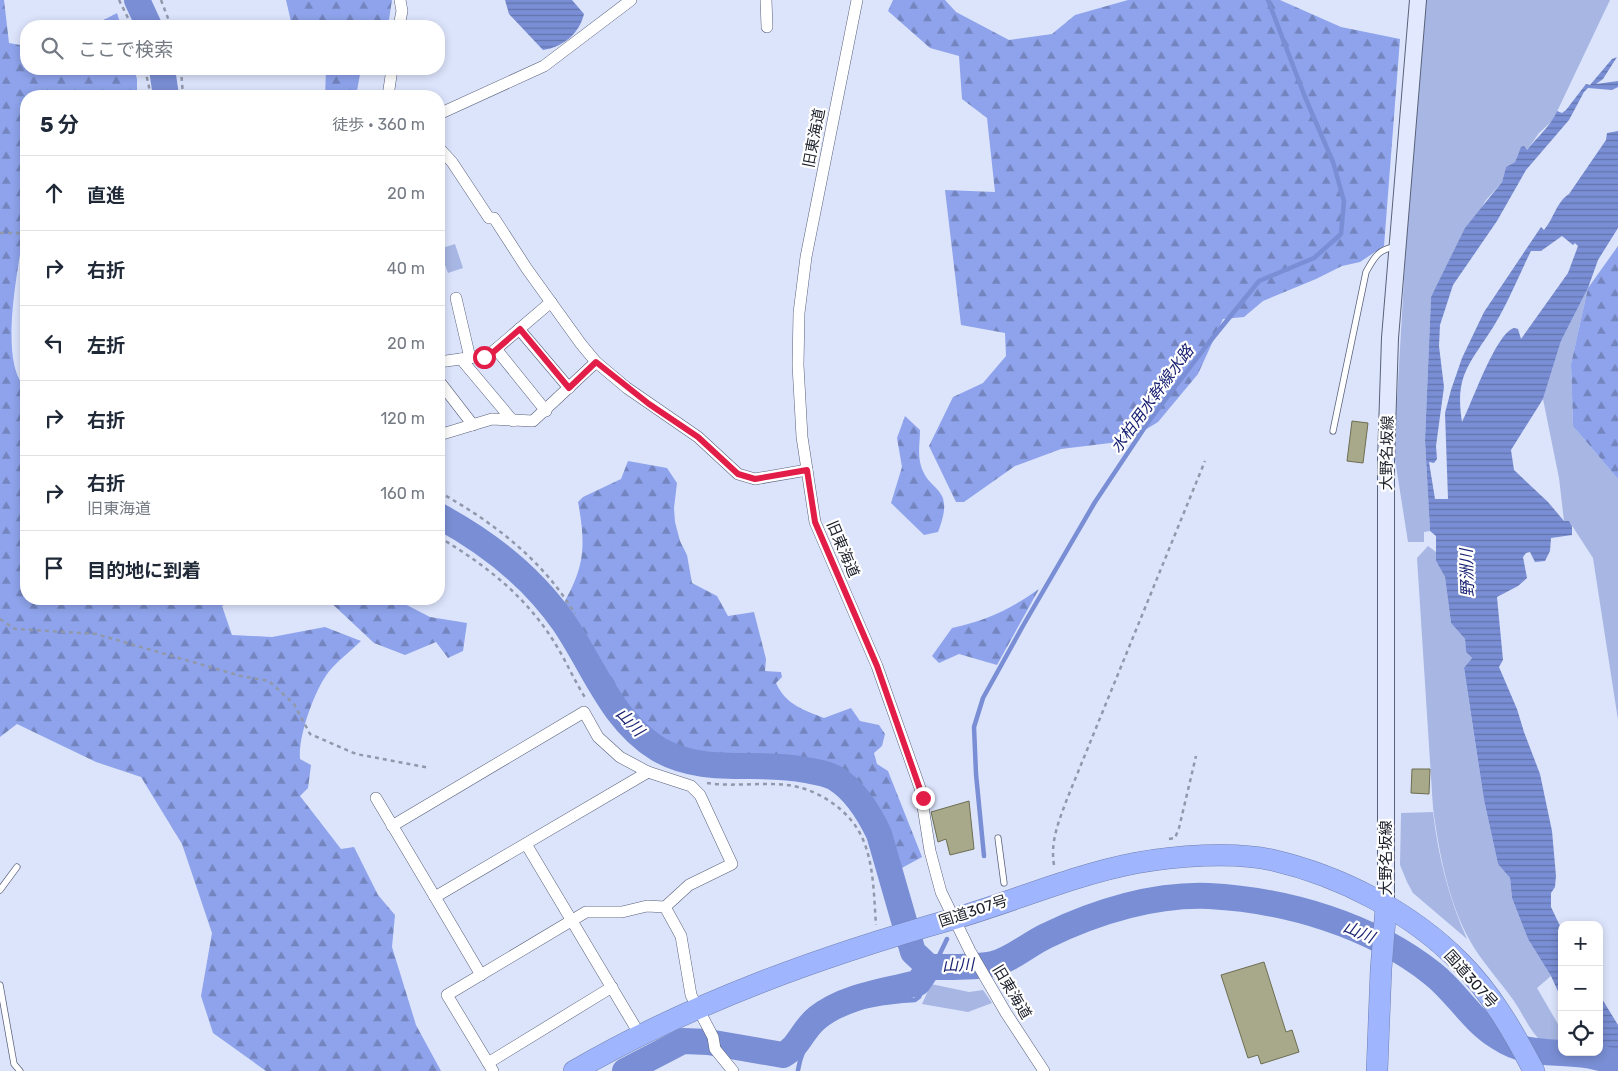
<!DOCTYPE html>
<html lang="ja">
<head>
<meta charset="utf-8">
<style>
	body { margin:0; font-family:Rubik,"Noto Sans JP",sans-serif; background:#f6f6f7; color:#1f2937 }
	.controls { position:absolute; right:15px; bottom:15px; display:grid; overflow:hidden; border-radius:10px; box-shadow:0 2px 8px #0003 }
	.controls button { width:45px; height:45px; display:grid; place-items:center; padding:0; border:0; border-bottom:1px solid #e0e1e3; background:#fff; color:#1f2937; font:25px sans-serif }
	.stop { position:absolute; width:15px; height:15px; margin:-11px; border:4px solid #e11d48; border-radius:50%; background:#fff }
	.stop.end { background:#e11d48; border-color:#fff; box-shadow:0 1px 5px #0008 }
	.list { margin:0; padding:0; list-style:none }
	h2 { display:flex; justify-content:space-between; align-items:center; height:65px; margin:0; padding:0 20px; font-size:21px }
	h2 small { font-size:16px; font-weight:400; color:#747a83 }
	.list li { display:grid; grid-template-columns:32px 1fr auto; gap:15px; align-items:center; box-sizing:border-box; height:75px; padding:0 20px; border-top:1px solid #e0e1e3 }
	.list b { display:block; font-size:19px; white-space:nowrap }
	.list p { margin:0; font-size:16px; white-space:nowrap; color:#747a83 }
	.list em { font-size:16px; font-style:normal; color:#747a83 }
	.icon { flex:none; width:28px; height:28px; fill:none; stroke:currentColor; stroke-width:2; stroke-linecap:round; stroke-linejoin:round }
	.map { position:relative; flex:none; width:1618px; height:1071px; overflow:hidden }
	.search { position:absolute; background:#fff; box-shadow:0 2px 8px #0003; left:20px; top:20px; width:425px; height:55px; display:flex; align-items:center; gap:12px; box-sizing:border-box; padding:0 18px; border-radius:20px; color:#747a83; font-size:19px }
	.panel { position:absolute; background:#fff; box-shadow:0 2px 8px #0003; left:20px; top:90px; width:425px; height:515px; border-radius:20px }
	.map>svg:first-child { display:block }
	.green { fill:#a7b6e3 }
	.forest { fill:url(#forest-firs) }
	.water { fill:url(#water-rules); fill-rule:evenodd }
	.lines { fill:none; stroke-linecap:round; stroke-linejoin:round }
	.stream { stroke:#798ed4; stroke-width:4.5 }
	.river { stroke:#798ed4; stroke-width:26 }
	.building { fill:#a8a88a; stroke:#6d6d50 }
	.lane-casing { stroke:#58617a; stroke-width:7 }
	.street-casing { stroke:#58617a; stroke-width:12 }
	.secondary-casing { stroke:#58617a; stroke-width:18 }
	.highway-casing { stroke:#7080b2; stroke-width:22 }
	.path { stroke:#9198aa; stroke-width:2.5; stroke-dasharray:4 4; stroke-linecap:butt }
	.lane { stroke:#fff; stroke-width:5.5 }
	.street { stroke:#fff; stroke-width:11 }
	.secondary { stroke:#e2e9fe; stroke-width:16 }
	.highway { stroke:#9fb5fd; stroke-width:21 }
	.route { stroke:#e11d48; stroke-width:6 }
	.labels { text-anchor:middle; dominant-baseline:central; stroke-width:4.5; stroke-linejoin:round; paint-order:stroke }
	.street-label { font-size:15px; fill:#1a1e28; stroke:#fff }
	.water-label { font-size:16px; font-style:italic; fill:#1a2273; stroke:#fff }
</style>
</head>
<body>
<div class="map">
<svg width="1618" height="1071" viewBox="0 0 1618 1071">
	<defs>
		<pattern id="forest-firs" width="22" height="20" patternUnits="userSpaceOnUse" patternTransform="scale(1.25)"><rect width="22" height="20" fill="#8ea3eb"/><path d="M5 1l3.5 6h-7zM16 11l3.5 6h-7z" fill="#7384be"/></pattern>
		<pattern id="water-rules" width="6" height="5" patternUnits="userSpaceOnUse" patternTransform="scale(1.25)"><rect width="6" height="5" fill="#798ed4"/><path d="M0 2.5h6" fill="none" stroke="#6273ac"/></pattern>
	</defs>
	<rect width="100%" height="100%" fill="#dce4fc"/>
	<g class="green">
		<path d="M 1420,0 L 1610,0 L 1553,120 L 1539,133 L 1527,150 L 1519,152 L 1515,162 L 1506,167 L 1502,182 L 1486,200 L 1431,297 L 1425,440 L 1430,531 L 1424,532 L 1424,542 L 1408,542 L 1394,453 Z"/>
		<path d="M 455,244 L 463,268 L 448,273 L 439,249 Z"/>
		<path d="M 1588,288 L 1571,364 L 1573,426 L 1618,479 L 1618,720 L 1593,558 L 1569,521 L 1564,521 L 1559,478 L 1543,399 L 1561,341 Z"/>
		<path d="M 1428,546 L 1436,552 L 1436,561 L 1445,577 L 1451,623 L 1465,639 L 1466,652 L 1472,658 L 1464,669 L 1484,800 L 1498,864 L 1510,878 L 1512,898 L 1528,939 L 1551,976 L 1537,988 L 1562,1031 L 1561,1043 L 1547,1046 C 1531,1035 1525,1017 1514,1001 C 1500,981 1481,961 1469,939 C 1448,900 1439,852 1433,808 L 1417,558 Z"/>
		<path d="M 1433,812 C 1438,856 1449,899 1467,939 L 1413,893 L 1407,882 L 1400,865 L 1401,813 Z"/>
		<path d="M 931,984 L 969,992 L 983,990 L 992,1003 L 968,1012 L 922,1004 Z"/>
	</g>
	<g class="forest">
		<path d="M 0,0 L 4,0 L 9,43 L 26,46 L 26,69 L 134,69 L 137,79 L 137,96 L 26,96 L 26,245 L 21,248 C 16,281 0,365 26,388 L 26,599 L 237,599 L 222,606 L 232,635 L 272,637 L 325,627 L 361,641 C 352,650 341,658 332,668 C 316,685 298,735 300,759 L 311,765 L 308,788 L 300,796 L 341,849 L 354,847 L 378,895 L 395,915 L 392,947 L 416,1025 L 441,1071 L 266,1071 L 213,1033 L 201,996 L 212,933 L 182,844 L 141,777 L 96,762 L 17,724 L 0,737 Z"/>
		<path d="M 286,0 L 392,0 L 388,26 L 292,26 Z"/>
		<path d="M 893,0 L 945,0 L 956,12 L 1009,40 L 1052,34 L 1075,15 L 1128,0 L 1280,0 L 1341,27 L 1400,39 L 1384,246 L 1360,262 L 1342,266 L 1316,279 L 1263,301 L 1244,317 L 1223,319 L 1198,374 L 1158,422 L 1127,441 L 1061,449 L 1015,466 L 964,502 L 956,502 L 929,446 L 953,397 L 983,383 L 1006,356 L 1005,333 L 961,325 L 945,190 L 995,192 L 987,118 L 962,99 L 959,56 L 930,48 L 888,11 Z"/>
		<path d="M 117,13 L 121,26 L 92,26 Z"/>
		<path d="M 326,69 L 361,69 L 356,96 L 325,96 Z"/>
		<path d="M 1618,246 L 1618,479 L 1573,426 L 1571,364 L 1588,288 Z"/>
		<path d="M 905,416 L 920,430 C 920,440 918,452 920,462 C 927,495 957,483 938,532 L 924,535 L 891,503 L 902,467 L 897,438 Z"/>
		<path d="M 628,461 L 667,468 L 677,483 L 674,508 L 675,522 L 680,541 L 687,555 L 692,583 L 717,596 L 728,616 L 754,612 L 766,659 L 765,671 L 781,672 L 782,677 L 776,683 C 786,705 804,710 824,718 L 851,708 L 860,721 L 879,725 L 885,734 L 882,746 L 874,753 L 877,764 L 888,771 L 922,857 L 900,869 L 881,815 L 848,779 L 825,768 L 781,757 L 726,760 L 704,758 L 661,745 L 642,733 L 628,721 L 613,700 L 583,638 L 562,606 C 585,567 586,546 578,502 L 583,497 L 621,479 Z"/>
		<path d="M 1039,589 L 997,665 L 959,654 L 939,663 L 932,656 L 952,628 C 987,620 1009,610 1039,589 Z"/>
		<path d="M 327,599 L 395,599 L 430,617 L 467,623 L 463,651 L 448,658 L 436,642 L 405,655 L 374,643 Z"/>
	</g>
	<g class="water">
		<path d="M 505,0 L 572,0 L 584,14 C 579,34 563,47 543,50 L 509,14 Z"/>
		<path d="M 1617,57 L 1603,79 L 1596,84 L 1618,81 L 1618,87 L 1612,90 L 1588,88 L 1584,92 L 1569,120 L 1526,170 L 1497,221 L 1453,285 L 1440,325 L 1439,346 L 1444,387 L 1436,446 L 1437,459 L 1434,463 L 1429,462 L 1435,499 L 1448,499 L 1445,413 L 1451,390 L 1462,358 L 1484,312 L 1541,227 L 1544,230 C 1553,220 1557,201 1569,194 L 1606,140 L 1607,133 L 1618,131 L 1618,228 L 1598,260 L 1588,288 L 1561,341 L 1543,399 L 1511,450 L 1514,470 L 1548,502 L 1564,521 L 1569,521 L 1572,526 L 1572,535 L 1551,538 L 1550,551 L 1545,561 L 1535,562 L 1530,552 L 1526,553 L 1523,557 L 1527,578 L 1518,586 L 1497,597 L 1503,660 L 1499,667 L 1517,709 L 1524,732 L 1540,774 L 1552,831 L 1556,876 L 1555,887 L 1551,893 L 1551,907 L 1562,930 L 1562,1000 L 1551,976 L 1528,939 L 1512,898 L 1510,878 L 1498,864 L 1484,800 L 1464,668 L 1472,658 L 1466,652 L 1465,639 L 1451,623 L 1445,577 L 1436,561 L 1436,536 L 1430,531 L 1425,440 L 1431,297 L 1465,228 L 1502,182 L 1506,167 L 1515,162 L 1521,147 L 1524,146 L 1527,150 C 1537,137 1551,126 1557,111 L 1562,113 L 1566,110 L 1586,84 L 1590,85 L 1612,59 ZM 1562,236 L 1573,245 L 1575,243 L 1578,246 L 1568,273 L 1521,339 L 1518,329 L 1514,328 C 1495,334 1472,404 1462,422 C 1454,373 1472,362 1495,324 C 1509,301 1519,275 1531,251 L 1541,251 Z"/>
		<path d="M 1599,994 L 1618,1025 L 1618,1071 L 1599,1071 L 1585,1052 L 1599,1052 Z"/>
	</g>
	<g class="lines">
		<g class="stream">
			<path d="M 984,856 L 976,774 L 974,727 L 983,698 L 1024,624 L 1095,502 L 1149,421 L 1207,345 L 1259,281 L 1314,258 L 1341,234 L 1344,201 L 1333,162 L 1305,97 L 1268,0"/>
			<path d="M 798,1070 C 808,1011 865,1003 915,1000 L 919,997 L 947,939"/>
		</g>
		<g class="river">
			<path d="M 137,0 L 149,26"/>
			<path d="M 162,69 L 166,96"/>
			<path d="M 439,516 C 487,542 533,578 564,623 C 594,667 611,720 658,749 C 704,776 757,760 806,770 C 816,772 826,773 835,778 C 855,790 869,813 879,834 L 913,952 L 929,967 C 950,967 972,968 993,964 C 1011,960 1029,944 1046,936 C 1096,912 1152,894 1209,896 C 1286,900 1372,925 1433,974 C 1457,993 1472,1021 1498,1037 C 1528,1057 1552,1050 1585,1055 C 1596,1056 1607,1060 1618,1063"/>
			<path d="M 625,1071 L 683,1041 L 708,1042 L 783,1055 C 800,1046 802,1030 817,1018 C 844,996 885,991 918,983 L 929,967"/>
		</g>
	</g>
	<g class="building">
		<path d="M 1352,421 L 1368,423 L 1363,463 L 1347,461 Z"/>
		<path d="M 1412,769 L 1430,769 L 1429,794 L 1411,793 Z"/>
		<path d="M 969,801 L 974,849 L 950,855 L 946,839 L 938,842 L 931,812 Z"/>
		<path d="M 1264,962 L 1286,1032 L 1292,1030 L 1299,1052 L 1261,1064 L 1258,1055 L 1248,1058 L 1221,975 Z"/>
	</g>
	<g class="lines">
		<g class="lane-casing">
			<g id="lane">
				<path d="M 1333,431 L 1366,272 C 1374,258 1378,249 1395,247"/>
				<path d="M 998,838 L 1004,883"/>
				<path d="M 0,890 L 17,867"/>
				<path d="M 0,985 L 14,1064 L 20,1071"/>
			</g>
		</g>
		<g class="street-casing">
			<g id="street">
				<path d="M 766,0 L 767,27"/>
				<path d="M 857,0 L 806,257 L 799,313 L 798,365 L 802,437 L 815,522 L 877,666 L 920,788 L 930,851 L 941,892 L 970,951 L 1006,1013 L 1044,1071"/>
				<path d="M 399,26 L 402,11 L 400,0"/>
				<path d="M 388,96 L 392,69"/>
				<path d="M 439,114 L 544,66 L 631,0"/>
				<path d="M 439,148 L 452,162 L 489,218 L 494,218 L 527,269 L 581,344 L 596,362 L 627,388 L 698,437 L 738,474 L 755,479 L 807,470"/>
				<path d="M 456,298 L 470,358"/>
				<path d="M 519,329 L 569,388"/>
				<path d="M 496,349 L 546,411"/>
				<path d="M 461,359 L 513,421"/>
				<path d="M 439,362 L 489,355 L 551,302"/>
				<path d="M 439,381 L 473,425"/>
				<path d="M 439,435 L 492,419 L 533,421 L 596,362"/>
				<path d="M 376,798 L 435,897"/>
				<path d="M 392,826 L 584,712 L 598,737 L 620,757 L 648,772 L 691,786 L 700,795 L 732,864 L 689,885 L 665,907"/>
				<path d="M 526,844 L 640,1035"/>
				<path d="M 481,975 L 435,897 L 648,772"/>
				<path d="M 488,1063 L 612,987"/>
				<path d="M 493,1071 L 447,995 L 586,912 L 622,912 L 647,906 L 665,907 L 681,936 L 691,995 L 713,1037 L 715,1049 L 733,1071"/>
			</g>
		</g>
		<g class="secondary-casing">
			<path id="secondary" d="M 1386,907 L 1386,460 L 1390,338 L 1418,0"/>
		</g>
		<g class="highway-casing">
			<g id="highway">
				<path d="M 574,1071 C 693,1002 822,956 953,919 C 1015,901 1073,875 1136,863 C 1174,856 1234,851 1272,860 C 1341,876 1411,912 1461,963 C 1492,994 1514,1033 1534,1071"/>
				<path d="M 1377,1071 L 1381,969 L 1386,907"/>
			</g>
		</g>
		<g class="path">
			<path d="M 119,0 L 132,26"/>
			<path d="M 161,0 L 171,26"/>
			<path d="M 145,69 L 151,96"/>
			<path d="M 181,69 L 183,96"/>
			<path d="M 0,233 L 26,233"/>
			<path d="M 439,492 C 493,522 543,560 575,614"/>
			<path d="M 439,537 C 487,566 527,597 556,645 C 567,663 575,682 586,699"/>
			<path d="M 0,619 L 15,629 L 96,634 L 241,676 L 269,681 L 294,704 L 310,734 L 356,754 L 430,768"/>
			<path d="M 707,783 C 733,787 761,782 787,785 C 819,789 852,811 864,842 C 874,867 874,898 876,925"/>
			<path d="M 1169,839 L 1175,838 L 1179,828 L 1196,756"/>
			<path d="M 1054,865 C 1050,841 1059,821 1067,799 L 1205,461"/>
		</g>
		<use href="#lane" class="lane"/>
		<use href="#street" class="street"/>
		<use href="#secondary" class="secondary"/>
		<use href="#highway" class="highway"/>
	</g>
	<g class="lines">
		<path class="route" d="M 484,357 L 490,355 L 520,329 L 569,388 L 596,362 L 649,404 L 698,437 L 738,474 L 755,479 L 807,470 L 815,522 L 877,666 L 923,798"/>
	</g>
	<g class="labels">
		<g class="street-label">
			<text transform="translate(814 138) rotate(-79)">旧東海道</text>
			<text transform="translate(1387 453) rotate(-89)">大野名坂線</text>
			<text transform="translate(843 549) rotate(67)">旧東海道</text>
			<text transform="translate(1386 858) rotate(-90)">大野名坂線</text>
			<text transform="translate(973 911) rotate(-18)">国道307号</text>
			<text transform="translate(1471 979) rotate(48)">国道307号</text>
			<text transform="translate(1012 992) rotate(59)">旧東海道</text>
		</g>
		<g class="water-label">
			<text transform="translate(1152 399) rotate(-54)">水柏用水幹線水路</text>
			<text transform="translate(1467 573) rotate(-92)">野洲川</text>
			<text transform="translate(630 722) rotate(46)">山川</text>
			<text transform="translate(1359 932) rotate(23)">山川</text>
			<text transform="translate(958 965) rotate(-2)">山川</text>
		</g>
	</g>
</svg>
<div class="controls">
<button>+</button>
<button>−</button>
<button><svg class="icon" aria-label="locate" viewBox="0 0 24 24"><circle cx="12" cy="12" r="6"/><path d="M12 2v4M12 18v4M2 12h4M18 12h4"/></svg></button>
</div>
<div class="stop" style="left:484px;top:357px"></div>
<div class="stop end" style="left:923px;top:798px"></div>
<div class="search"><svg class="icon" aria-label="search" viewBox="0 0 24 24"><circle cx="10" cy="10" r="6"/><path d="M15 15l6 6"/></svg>ここで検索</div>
<section class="panel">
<h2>5 分<small>徒歩 · 360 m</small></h2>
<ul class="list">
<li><svg class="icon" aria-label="ahead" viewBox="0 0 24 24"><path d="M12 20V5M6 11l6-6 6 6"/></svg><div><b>直進</b></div><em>20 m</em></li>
<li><svg class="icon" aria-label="right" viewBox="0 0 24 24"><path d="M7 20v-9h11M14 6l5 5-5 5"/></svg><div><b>右折</b></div><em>40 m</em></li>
<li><svg class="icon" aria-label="left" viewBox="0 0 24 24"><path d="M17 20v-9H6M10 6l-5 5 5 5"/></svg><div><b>左折</b></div><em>20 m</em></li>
<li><svg class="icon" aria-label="right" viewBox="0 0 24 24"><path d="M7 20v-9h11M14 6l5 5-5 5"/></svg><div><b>右折</b></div><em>120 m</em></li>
<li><svg class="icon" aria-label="right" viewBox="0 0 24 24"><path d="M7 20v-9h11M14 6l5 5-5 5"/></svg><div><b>右折</b><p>旧東海道</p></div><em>160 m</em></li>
<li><svg class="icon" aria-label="arrive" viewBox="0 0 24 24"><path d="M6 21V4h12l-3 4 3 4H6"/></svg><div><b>目的地に到着</b></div></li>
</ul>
</section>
</div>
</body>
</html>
